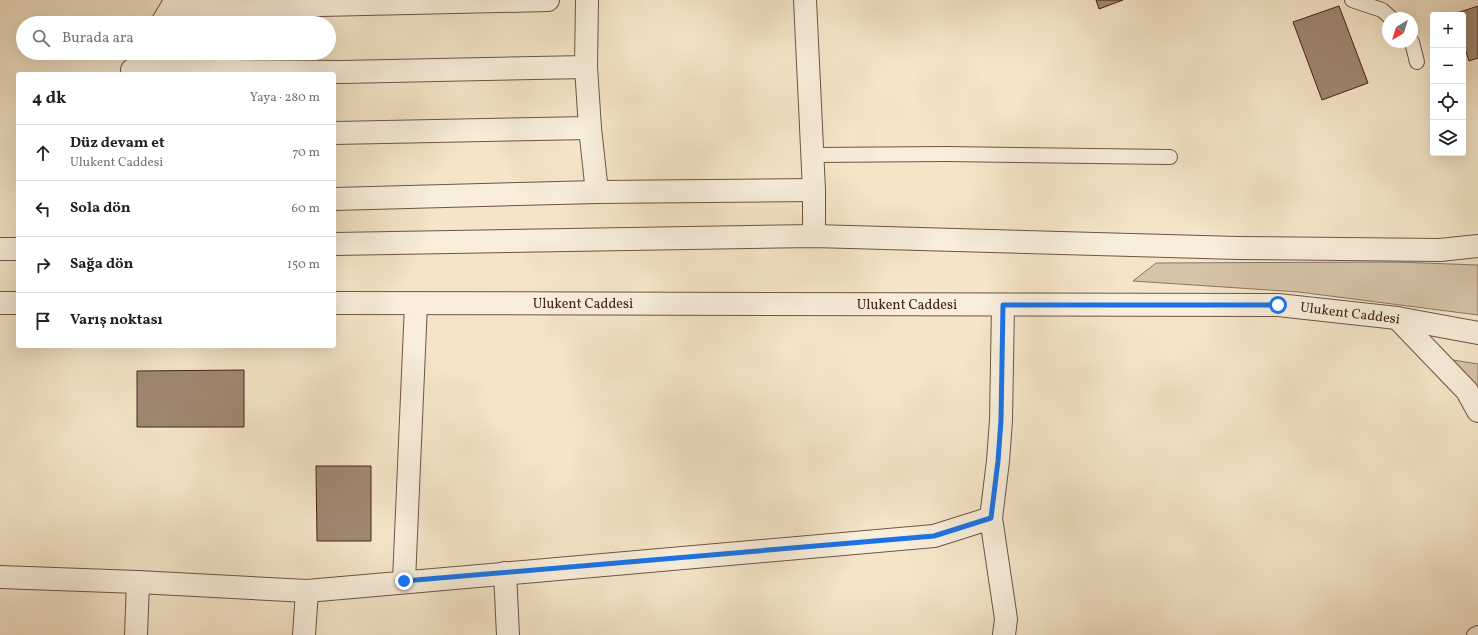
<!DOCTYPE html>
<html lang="tr">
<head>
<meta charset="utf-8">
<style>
	body { margin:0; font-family:Vollkorn,serif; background:#f2f2f2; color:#202124 }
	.controls { position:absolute; right:12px; top:12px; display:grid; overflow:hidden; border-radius:4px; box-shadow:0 4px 16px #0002 }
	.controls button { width:36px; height:36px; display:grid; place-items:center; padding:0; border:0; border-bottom:1px solid #e0e0e0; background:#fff; color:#202124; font:20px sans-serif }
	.compass { position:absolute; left:1382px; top:12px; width:36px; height:36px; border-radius:50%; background:#fff; box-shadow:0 4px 16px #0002; rotate:218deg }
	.stop { position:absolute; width:12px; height:12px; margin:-9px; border:3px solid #1a73e8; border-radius:50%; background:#fff }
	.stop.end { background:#1a73e8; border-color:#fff; box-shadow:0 1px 4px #0008 }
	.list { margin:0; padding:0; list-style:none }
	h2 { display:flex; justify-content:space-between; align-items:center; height:52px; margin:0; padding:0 16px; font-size:17px }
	h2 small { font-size:13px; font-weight:400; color:#757577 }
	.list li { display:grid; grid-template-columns:26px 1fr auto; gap:12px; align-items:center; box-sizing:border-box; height:56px; padding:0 16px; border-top:1px solid #e0e0e0 }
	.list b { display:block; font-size:15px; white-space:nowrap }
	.list p { margin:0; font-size:13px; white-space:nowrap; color:#757577 }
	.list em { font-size:13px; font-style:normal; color:#757577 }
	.icon { flex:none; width:22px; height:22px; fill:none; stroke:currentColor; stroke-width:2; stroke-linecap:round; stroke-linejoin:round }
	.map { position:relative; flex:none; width:1478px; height:635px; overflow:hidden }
	.search { position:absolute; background:#fff; box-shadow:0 4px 16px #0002; left:16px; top:16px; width:320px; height:44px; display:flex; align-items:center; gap:10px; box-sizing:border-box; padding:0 14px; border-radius:22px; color:#757577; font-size:15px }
	.panel { position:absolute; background:#fff; box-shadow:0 4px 16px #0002; left:16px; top:72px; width:320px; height:276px; border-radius:4px }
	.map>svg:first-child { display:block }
	.green { fill:#d6c4aa; stroke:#8c7460 }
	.building { fill:#9f8873; stroke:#432416 }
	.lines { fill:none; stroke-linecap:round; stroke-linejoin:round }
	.service-casing { stroke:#6f5442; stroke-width:16 }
	.minor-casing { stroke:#6f5442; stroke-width:24 }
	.tertiary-casing { stroke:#6f5442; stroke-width:24 }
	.service { stroke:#f8eedb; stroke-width:14 }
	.minor { stroke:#f8eedb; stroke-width:22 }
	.tertiary { stroke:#f8eedb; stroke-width:22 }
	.route { stroke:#1a73e8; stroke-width:5 }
	.labels { text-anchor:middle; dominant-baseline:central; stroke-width:3; stroke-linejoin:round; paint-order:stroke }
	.street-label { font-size:14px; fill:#432416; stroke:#f8eedb }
</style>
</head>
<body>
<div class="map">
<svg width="1478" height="635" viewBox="0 0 1478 635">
	<rect width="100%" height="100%" fill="#f4e5c8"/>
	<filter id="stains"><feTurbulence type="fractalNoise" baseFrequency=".005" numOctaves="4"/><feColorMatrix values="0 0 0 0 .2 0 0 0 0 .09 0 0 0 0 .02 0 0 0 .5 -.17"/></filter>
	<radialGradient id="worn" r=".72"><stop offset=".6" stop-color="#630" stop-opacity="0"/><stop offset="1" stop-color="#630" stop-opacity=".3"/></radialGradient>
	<g class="green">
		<path d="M 1396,262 L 1478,265 L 1478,315 L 1299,292 L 1133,281 L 1156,263 Z"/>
		<path d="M 1453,360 L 1478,364 L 1478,400 Z"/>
	</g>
	<g class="building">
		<path d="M 1096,0 L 1123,0 L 1099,9 Z"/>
		<path d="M 1339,6 L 1368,83 L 1322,100 L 1293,22 Z"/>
		<path d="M 1478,6 L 1478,58 L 1469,61 L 1463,43 L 1463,15 L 1454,15 L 1454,14 Z"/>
		<path d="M 244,370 L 244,427 L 137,427 L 137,371 Z"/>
		<path d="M 316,466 L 371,466 L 371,541 L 317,541 Z"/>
	</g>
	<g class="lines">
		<g class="service-casing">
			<g id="service">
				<path d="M 1352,0 L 1382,10 L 1391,18"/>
				<path d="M 1412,42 L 1417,62"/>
				<path d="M 812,155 L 946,154 L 1170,157"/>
				<path d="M 1474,635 L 1478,633"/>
			</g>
		</g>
		<g class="minor-casing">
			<g id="minor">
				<path d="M 587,0 L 586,67 L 590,128 L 597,192"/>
				<path d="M 805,0 L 814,190 L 814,236"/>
				<path d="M 173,5 L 321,5 L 548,0"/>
				<path d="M 162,23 L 176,0"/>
				<path d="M 132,70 L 342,72 L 586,67"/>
				<path d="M 334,133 L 590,128"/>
				<path d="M 334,199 L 597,192 L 814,190"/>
				<path d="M 991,518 L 1006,619 L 1004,635"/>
				<path d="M 505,573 L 508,635"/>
				<path d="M 0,577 L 138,582 L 307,591 L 934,536 L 991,518 L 998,461 L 1001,420 L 1003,305"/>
				<path d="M 404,581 L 416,304"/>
				<path d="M 136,635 L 138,582"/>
				<path d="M 304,635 L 307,591"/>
			</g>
		</g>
		<g class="tertiary-casing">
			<g id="tertiary">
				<path d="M 334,244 L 814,236 L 1238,248 L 1440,250 L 1478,246"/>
				<path d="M 0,249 L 18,249"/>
				<path d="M 0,303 L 18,303"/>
				<path d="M 334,303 L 1278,305 L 1397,318 L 1478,333"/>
				<path d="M 1397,318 L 1467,391 L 1478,411"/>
			</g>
		</g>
		<use href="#service" class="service"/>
		<use href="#minor" class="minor"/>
		<use href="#tertiary" class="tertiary"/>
	</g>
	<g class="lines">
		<path class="route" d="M 404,581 L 934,536 L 991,518 L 998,461 L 1001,420 L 1003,305 L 1278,305"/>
	</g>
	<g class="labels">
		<g class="street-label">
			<text x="583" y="304">Ulukent Caddesi</text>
			<text x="907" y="305">Ulukent Caddesi</text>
			<text transform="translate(1350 314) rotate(7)">Ulukent Caddesi</text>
		</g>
	</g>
	<rect width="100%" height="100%" filter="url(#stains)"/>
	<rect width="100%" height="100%" fill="url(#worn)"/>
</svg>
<div class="controls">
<button>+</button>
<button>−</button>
<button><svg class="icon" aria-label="locate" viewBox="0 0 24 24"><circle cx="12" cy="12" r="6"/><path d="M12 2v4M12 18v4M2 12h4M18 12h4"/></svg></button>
<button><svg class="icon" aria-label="layers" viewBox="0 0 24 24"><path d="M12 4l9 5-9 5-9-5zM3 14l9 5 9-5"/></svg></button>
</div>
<svg class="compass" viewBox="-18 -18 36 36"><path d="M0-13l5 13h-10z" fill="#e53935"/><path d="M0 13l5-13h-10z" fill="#757577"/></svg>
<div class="stop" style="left:1278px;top:305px"></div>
<div class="stop end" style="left:404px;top:581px"></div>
<div class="search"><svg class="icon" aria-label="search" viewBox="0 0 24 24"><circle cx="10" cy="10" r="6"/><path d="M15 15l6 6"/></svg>Burada ara</div>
<section class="panel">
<h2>4 dk<small>Yaya · 280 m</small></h2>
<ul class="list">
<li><svg class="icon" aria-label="ahead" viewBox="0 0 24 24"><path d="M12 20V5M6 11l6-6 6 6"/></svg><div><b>Düz devam et</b><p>Ulukent Caddesi</p></div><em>70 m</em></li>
<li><svg class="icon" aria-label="left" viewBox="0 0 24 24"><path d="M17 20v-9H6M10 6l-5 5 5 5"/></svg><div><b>Sola dön</b></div><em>60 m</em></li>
<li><svg class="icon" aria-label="right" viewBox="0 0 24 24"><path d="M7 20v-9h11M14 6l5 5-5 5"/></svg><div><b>Sağa dön</b></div><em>150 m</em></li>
<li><svg class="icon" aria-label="arrive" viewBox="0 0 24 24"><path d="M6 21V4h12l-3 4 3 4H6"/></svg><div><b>Varış noktası</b></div></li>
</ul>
</section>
</div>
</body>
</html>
